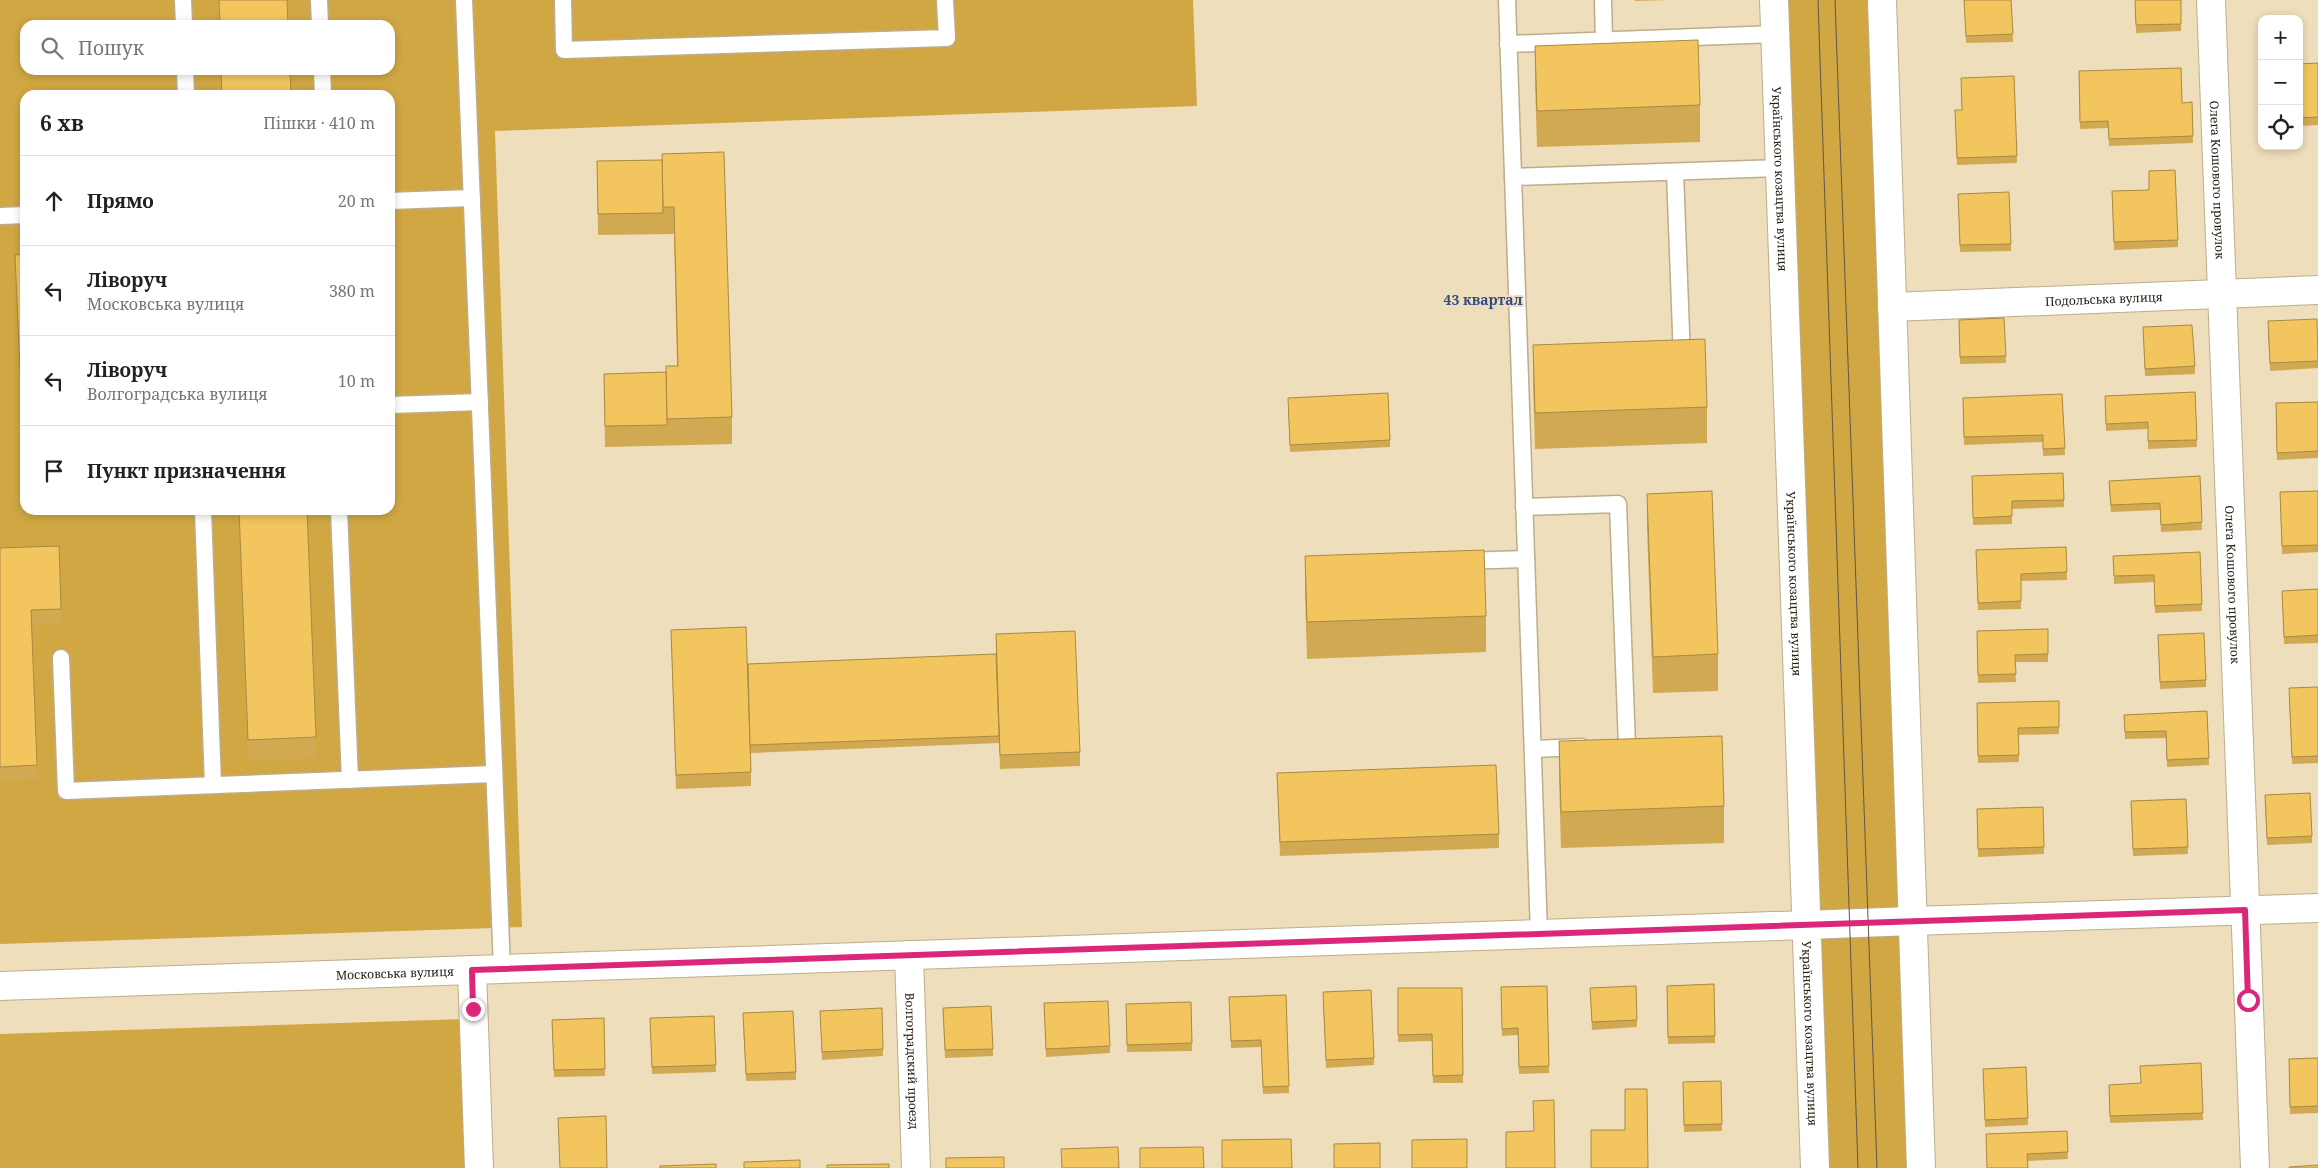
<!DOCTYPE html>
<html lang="uk">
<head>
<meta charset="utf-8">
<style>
	body { margin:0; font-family:"Noto Serif",serif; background:#f6f6f6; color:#222 }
	.controls { position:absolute; right:15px; top:15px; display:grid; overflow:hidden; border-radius:10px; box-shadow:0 2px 8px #0003 }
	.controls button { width:45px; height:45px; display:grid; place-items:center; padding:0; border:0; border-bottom:1px solid #e0e0e0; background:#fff; color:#222; font:25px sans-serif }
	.stop { position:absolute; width:15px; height:15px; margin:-11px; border:4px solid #db2777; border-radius:50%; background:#fff }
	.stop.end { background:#db2777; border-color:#fff; box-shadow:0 1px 5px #0008 }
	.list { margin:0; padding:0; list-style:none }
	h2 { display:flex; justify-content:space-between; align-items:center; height:65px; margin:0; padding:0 20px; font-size:21px }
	h2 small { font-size:16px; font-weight:400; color:#767676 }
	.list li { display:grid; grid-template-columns:32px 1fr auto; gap:15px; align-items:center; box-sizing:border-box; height:90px; padding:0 20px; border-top:1px solid #e0e0e0 }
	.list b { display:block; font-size:19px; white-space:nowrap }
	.list p { margin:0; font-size:16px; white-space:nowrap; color:#767676 }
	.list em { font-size:16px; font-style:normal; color:#767676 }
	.icon { flex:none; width:28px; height:28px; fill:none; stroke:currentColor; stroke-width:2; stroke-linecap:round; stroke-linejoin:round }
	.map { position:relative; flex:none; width:2318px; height:1168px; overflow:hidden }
	.search { position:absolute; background:#fff; box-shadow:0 2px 8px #0003; left:20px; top:20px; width:375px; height:55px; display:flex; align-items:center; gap:12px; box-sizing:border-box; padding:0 18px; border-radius:15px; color:#767676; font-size:19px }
	.panel { position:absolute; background:#fff; box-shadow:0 2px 8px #0003; left:20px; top:90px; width:375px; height:425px; border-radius:15px }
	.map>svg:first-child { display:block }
	.green { fill:#d1a744; fill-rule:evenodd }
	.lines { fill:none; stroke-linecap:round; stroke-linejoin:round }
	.service-casing { stroke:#bdad8b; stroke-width:19 }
	.minor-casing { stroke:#bdad8b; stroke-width:30 }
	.tertiary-casing { stroke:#bdad8b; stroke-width:30 }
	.service { stroke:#fff; stroke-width:16 }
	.minor { stroke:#fff; stroke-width:28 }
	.tertiary { stroke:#fff; stroke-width:28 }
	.tram { stroke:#605744; stroke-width:1 }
	.wall { fill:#d0a952 }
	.building { fill:#f2c55f; stroke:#a98a42 }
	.route { stroke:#db2777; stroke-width:6 }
	.labels { text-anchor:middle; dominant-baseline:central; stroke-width:4; stroke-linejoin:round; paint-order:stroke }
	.street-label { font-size:12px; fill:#262013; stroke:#efdebb }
	.neighbourhood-label { font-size:14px; font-weight:bold; fill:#344c85; stroke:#efdebb }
</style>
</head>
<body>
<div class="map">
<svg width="2318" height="1168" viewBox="0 0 2318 1168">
	<rect width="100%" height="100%" fill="#efdebb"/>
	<g class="green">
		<path d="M 0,0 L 1193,0 L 1197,106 L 495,131 L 522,927 L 0,944 ZM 25,25 L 390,25 L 390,70 L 25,70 ZM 25,95 L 390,95 L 390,510 L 25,510 Z"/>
		<path d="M 1783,0 L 1872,0 L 1902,911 L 1815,915 Z"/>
		<path d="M 1903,932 L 1911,1168 L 1824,1168 L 1816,935 Z"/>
		<path d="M 465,1019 L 470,1168 L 0,1168 L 0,1034 Z"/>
	</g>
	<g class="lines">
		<g class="service-casing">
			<g id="service">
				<path d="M 183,0 L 184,25"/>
				<path d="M 319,0 L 320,25"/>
				<path d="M 464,0 L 502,969"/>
				<path d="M 563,0 L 564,50 L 947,38 L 945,0"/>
				<path d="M 1507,0 L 1539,934"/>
				<path d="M 1603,0 L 1604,40"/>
				<path d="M 1508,44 L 1775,34"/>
				<path d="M 185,70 L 186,95"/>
				<path d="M 322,70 L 323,95"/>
				<path d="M 1675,172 L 1682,359 L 1679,360"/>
				<path d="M 1513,177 L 1780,168"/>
				<path d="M 390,201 L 472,198"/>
				<path d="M 0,216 L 25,215"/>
				<path d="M 390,405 L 480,402"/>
				<path d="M 1524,507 L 1618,504 L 1627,746"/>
				<path d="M 203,510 L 213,785"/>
				<path d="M 339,510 L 350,780"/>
				<path d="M 1463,561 L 1526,559"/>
				<path d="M 61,658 L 66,791 L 494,774"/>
				<path d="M 1533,749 L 1582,747"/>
			</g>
		</g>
		<g class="minor-casing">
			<g id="minor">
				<path id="s1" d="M 2211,0 L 2255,1168"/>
				<path id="s2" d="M 1892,307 L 2318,290"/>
				<path d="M 1913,921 L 2318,908"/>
				<path id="s3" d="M 909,955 L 916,1168"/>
				<path d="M 472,970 L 479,1168"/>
				<path id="s4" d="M 0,986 L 1806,925"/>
			</g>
		</g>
		<g class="tertiary-casing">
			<g id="tertiary">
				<path id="s5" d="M 1774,0 L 1815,1168"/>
				<path d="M 1882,0 L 1921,1168"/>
				<path d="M 1806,925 L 1913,921"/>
			</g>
		</g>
		<use href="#service" class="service"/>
		<use href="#minor" class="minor"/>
		<use href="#tertiary" class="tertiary"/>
		<g class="tram">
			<path d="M 1818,0 L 1858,1168"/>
			<path d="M 1835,0 L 1877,1168"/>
		</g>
	</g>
	<g class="wall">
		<path d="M 218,0 L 287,0 L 288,25 L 219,25 Z"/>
		<path d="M 1635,0 L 1670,0 L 1635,1 Z"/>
		<path d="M 1964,0 L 2011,0 L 2013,42 L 1966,43 Z"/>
		<path d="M 2135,0 L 2181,0 L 2181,31 L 2136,33 Z"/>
		<path d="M 1535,46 L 1700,105 L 1700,142 L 1537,147 L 1535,83 Z"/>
		<path d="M 2318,63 L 2318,125 L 2299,126 L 2299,64 Z"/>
		<path d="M 221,70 L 290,70 L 291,95 L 222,95 Z"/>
		<path d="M 2079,71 L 2182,103 L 2192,102 L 2193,143 L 2109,146 L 2108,128 L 2080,129 Z"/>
		<path d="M 2014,76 L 2017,163 L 1957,165 L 1955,110 L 1962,110 Z"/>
		<path d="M 662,160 L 732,417 L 732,444 L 605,447 L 604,374 L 666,372 L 677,366 L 674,234 L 598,235 L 597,161 Z"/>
		<path d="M 2112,191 L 2178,240 L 2178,247 L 2114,250 Z"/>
		<path d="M 1958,194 L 2011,244 L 2011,251 L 1960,252 Z"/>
		<path d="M 25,254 L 25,399 L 21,399 L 15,262 Z"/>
		<path d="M 2004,318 L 2006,363 L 1960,364 L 1959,320 Z"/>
		<path d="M 2143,327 L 2195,366 L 2195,374 L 2145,376 Z"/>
		<path d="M 2268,329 L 2318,350 L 2318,368 L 2270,371 Z"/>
		<path d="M 1533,345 L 1707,407 L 1707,443 L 1535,449 L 1533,381 Z"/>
		<path d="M 2195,392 L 2197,447 L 2148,449 L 2148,429 L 2106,431 L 2105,396 Z"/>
		<path d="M 2062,394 L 2065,455 L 2043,456 L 2043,442 L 1964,445 L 1963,405 Z"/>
		<path d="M 2318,402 L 2318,458 L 2277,460 L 2276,403 Z"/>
		<path d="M 1288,405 L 1390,440 L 1390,447 L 1290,452 Z"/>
		<path d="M 2063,473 L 2064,507 L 2012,509 L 2012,524 L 1973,525 L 1972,476 Z"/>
		<path d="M 2200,476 L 2202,530 L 2161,532 L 2160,510 L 2111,512 L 2109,488 Z"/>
		<path d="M 2318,491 L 2318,552 L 2282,554 L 2280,492 Z"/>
		<path d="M 1647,494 L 1718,654 L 1718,691 L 1653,693 L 1647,530 Z"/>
		<path d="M 238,510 L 307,510 L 316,737 L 316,758 L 248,761 Z"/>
		<path d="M 2066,547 L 2067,580 L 2021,581 L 2021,609 L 1978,610 L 1976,550 Z"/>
		<path d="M 0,548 L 61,609 L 61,623 L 32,625 L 37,779 L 0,781 Z"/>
		<path d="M 2200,552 L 2202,611 L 2155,613 L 2154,582 L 2114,584 L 2113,556 Z"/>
		<path d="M 1305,556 L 1486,616 L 1486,652 L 1307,659 L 1305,593 Z"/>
		<path d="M 2318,589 L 2318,643 L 2284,644 L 2282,591 Z"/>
		<path d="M 671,630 L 748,664 L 996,654 L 996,634 L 1080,752 L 1080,766 L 1000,769 L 999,742 L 999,743 L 751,753 L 751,786 L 676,789 Z"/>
		<path d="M 1977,631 L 2048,654 L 2048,662 L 2015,662 L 2016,682 L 1978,683 Z"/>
		<path d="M 2158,635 L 2206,680 L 2206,687 L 2160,689 Z"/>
		<path d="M 2318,687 L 2318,763 L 2292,764 L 2289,695 Z"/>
		<path d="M 2059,701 L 2059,734 L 2018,735 L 2019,762 L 1978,763 L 1977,703 Z"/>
		<path d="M 2207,711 L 2209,765 L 2167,767 L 2166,738 L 2125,739 L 2124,715 Z"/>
		<path d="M 1559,741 L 1724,806 L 1724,843 L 1561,848 L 1559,778 Z"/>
		<path d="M 1277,773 L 1499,834 L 1499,848 L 1280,856 Z"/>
		<path d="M 2186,799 L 2188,854 L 2133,856 L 2131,801 Z"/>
		<path d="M 2265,802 L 2312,836 L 2312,843 L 2267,845 Z"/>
		<path d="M 2043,807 L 2044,854 L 1978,857 L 1977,809 Z"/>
		<path d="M 1714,984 L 1715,1043 L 1668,1044 L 1667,986 Z"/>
		<path d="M 1547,986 L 1549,1073 L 1519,1074 L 1518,1035 L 1502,1036 L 1501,987 Z"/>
		<path d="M 1398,988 L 1462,988 L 1463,1083 L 1433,1083 L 1432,1041 L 1398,1042 Z"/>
		<path d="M 1590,988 L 1637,1020 L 1637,1027 L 1592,1030 Z"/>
		<path d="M 1286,995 L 1289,1093 L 1263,1094 L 1261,1047 L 1231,1048 L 1229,997 Z"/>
		<path d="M 1323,999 L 1374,1058 L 1374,1065 L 1326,1068 Z"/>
		<path d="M 1191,1002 L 1192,1051 L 1127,1052 L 1126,1004 Z"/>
		<path d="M 1044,1003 L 1110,1046 L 1110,1053 L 1046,1057 Z"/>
		<path d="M 943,1008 L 993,1049 L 993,1056 L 945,1058 Z"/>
		<path d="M 820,1011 L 883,1049 L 883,1056 L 822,1060 Z"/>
		<path d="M 714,1016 L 716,1072 L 652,1074 L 650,1018 Z"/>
		<path d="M 604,1018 L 605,1076 L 554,1077 L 552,1020 Z"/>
		<path d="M 743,1020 L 796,1072 L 796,1080 L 746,1081 Z"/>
		<path d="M 2318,1058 L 2318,1113 L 2290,1114 L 2289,1059 Z"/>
		<path d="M 2201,1063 L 2203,1120 L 2110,1123 L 2109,1085 L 2141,1083 Z"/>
		<path d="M 2026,1067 L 2028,1125 L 1985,1127 L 1983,1069 Z"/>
		<path d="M 1721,1081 L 1722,1131 L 1684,1132 L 1683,1082 Z"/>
		<path d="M 2067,1131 L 2068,1159 L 2027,1161 L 1987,1168 Z"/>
	</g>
	<g class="building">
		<path d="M 219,0 L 287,0 L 288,25 L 220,25 Z"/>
		<path d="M 1964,0 L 2011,0 L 2013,34 L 1966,36 Z"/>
		<path d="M 2135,0 L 2181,0 L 2181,24 L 2136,25 Z"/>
		<path d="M 1698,40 L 1700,105 L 1537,111 L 1535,46 Z"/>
		<path d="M 2318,63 L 2318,117 L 2299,118 L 2299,64 Z"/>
		<path d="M 2259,66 L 2262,66 L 2262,120 L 2261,120 Z"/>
		<path d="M 2181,68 L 2182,103 L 2192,102 L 2193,136 L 2109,139 L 2108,121 L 2080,122 L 2079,71 Z"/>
		<path d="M 221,70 L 290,70 L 291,95 L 222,95 Z"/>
		<path d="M 2014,76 L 2017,156 L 1957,158 L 1955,110 L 1962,110 L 1961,78 Z"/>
		<path d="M 724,152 L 732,417 L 667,419 L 666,366 L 678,366 L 674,207 L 663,207 L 662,154 Z"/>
		<path d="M 662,160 L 663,213 L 598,214 L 597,161 Z"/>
		<path d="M 2175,170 L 2178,240 L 2114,242 L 2112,191 L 2149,190 L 2149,171 Z"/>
		<path d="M 2009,192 L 2011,244 L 1960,245 L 1958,194 Z"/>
		<path d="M 25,254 L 25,391 L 21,392 L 15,255 Z"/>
		<path d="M 2004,318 L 2006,356 L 1960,357 L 1959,320 Z"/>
		<path d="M 2317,319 L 2318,361 L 2270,363 L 2268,321 Z"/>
		<path d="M 2192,325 L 2195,366 L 2145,369 L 2143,327 Z"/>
		<path d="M 1705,339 L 1707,407 L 1535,413 L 1533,345 Z"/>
		<path d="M 666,372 L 667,425 L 605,426 L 604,374 Z"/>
		<path d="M 2195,392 L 2197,440 L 2148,441 L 2148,422 L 2106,424 L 2105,396 Z"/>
		<path d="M 1388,393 L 1390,440 L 1290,445 L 1288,398 Z"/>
		<path d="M 2062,394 L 2065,448 L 2043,449 L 2043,435 L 1964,437 L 1963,398 Z"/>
		<path d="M 2318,402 L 2318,451 L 2277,453 L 2276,403 Z"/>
		<path d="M 2063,473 L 2064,500 L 2012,501 L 2012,516 L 1973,518 L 1972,476 Z"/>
		<path d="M 2200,476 L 2202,522 L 2161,525 L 2160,503 L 2111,505 L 2109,481 Z"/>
		<path d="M 1712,491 L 1718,654 L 1653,657 L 1647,494 Z"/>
		<path d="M 2318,491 L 2318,545 L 2282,546 L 2280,492 Z"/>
		<path d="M 239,510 L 307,510 L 316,737 L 248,740 Z"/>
		<path d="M 59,546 L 61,609 L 31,610 L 37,765 L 0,767 L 0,548 Z"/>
		<path d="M 2066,547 L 2067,572 L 2021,574 L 2021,601 L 1978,603 L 1976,550 Z"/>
		<path d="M 1484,550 L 1486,616 L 1307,622 L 1305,556 Z"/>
		<path d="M 2200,552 L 2202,604 L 2155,606 L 2154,575 L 2114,576 L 2113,556 Z"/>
		<path d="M 2318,589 L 2318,635 L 2284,637 L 2282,591 Z"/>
		<path d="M 746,627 L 751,772 L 676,775 L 671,630 Z"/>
		<path d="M 2048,629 L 2048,654 L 2015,655 L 2016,674 L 1978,675 L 1977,631 Z"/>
		<path d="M 1075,631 L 1080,752 L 1000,755 L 996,634 Z"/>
		<path d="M 2204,633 L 2206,680 L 2160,682 L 2158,635 Z"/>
		<path d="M 996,654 L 999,736 L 750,745 L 748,664 Z"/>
		<path d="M 2318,687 L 2318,756 L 2292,757 L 2289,688 Z"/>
		<path d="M 2059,701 L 2059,727 L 2018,728 L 2019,755 L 1978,756 L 1977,703 Z"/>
		<path d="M 2207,711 L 2209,758 L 2167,760 L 2166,731 L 2125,732 L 2124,715 Z"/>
		<path d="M 1722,736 L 1724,806 L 1561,812 L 1559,741 Z"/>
		<path d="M 1496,765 L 1499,834 L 1280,842 L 1277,773 Z"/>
		<path d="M 2310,793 L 2312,836 L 2267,838 L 2265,795 Z"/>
		<path d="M 2186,799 L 2188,847 L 2133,849 L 2131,801 Z"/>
		<path d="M 2043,807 L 2044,847 L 1978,849 L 1977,809 Z"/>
		<path d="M 1714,984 L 1715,1036 L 1668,1037 L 1667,986 Z"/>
		<path d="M 1547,986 L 1549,1066 L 1519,1067 L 1518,1028 L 1502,1029 L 1501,987 Z"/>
		<path d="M 1636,986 L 1637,1020 L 1592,1022 L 1590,988 Z"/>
		<path d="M 1398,988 L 1462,988 L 1463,1075 L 1433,1076 L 1432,1034 L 1398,1035 Z"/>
		<path d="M 1371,990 L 1374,1058 L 1326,1060 L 1323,992 Z"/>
		<path d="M 1286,995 L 1289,1086 L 1263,1087 L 1261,1040 L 1231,1041 L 1229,997 Z"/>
		<path d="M 1108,1001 L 1110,1046 L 1046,1049 L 1044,1003 Z"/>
		<path d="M 1191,1002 L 1192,1043 L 1127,1045 L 1126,1004 Z"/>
		<path d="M 991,1006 L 993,1049 L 945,1050 L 943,1008 Z"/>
		<path d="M 882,1008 L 883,1049 L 822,1052 L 820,1011 Z"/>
		<path d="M 793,1011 L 796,1072 L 746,1074 L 743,1013 Z"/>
		<path d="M 714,1016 L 716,1065 L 652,1067 L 650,1018 Z"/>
		<path d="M 604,1018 L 605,1069 L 554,1070 L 552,1020 Z"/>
		<path d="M 2318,1058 L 2318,1106 L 2290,1107 L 2289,1059 Z"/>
		<path d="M 2201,1063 L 2203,1113 L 2110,1116 L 2109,1085 L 2141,1083 L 2140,1066 Z"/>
		<path d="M 2026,1067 L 2028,1118 L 1985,1120 L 1983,1069 Z"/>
		<path d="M 1721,1081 L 1722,1124 L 1684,1125 L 1683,1082 Z"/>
		<path d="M 1625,1089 L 1647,1089 L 1648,1168 L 1591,1168 L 1591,1130 L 1625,1130 Z"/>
		<path d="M 1554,1100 L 1555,1168 L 1506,1168 L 1506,1132 L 1534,1131 L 1533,1101 Z"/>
		<path d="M 606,1116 L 607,1168 L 560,1168 L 558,1118 Z"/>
		<path d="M 2067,1131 L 2068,1152 L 2027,1154 L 2028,1168 L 1987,1168 L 1986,1134 Z"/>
		<path d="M 1291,1139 L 1292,1168 L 1222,1168 L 1222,1140 Z"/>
		<path d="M 1467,1139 L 1467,1168 L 1412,1168 L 1412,1140 Z"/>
		<path d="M 1380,1143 L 1380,1168 L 1334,1168 L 1334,1144 Z"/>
		<path d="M 1118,1147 L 1119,1168 L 1062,1168 L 1061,1149 Z"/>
		<path d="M 1203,1147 L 1204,1168 L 1140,1168 L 1140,1148 Z"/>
		<path d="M 1004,1157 L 1004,1168 L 946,1168 L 946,1158 Z"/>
		<path d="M 800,1160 L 800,1168 L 744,1168 L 744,1162 Z"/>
		<path d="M 716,1164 L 716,1168 L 660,1168 L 660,1166 Z"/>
		<path d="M 889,1164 L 889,1168 L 827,1168 L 827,1165 Z"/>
		<path d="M 2318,1165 L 2318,1168 L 2289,1168 L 2289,1167 Z"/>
	</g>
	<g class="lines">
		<path class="route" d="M 473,1009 L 472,970 L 2245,910 L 2248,1000"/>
	</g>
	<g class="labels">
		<g class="street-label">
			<text stroke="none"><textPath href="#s5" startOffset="179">Українського козацтва вулиця</textPath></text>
			<text stroke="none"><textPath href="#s1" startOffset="180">Олега Кошового провулок</textPath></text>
			<text stroke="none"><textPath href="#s2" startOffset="212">Подольська вулиця</textPath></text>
			<text stroke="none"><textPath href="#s5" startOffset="584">Українського козацтва вулиця</textPath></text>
			<text stroke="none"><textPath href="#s1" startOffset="585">Олега Кошового провулок</textPath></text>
			<text stroke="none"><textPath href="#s4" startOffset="395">Московська вулиця</textPath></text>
			<text stroke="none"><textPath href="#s5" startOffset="1034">Українського козацтва вулиця</textPath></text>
			<text stroke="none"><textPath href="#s3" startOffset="106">Волгоградский проезд</textPath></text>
		</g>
		<g class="neighbourhood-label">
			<text x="1483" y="299">43 квартал</text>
		</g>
	</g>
</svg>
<div class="controls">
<button>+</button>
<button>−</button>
<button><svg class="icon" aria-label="locate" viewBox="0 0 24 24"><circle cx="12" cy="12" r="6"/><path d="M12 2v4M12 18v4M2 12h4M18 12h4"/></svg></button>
</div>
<div class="stop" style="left:2248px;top:1000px"></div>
<div class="stop end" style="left:473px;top:1009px"></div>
<div class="search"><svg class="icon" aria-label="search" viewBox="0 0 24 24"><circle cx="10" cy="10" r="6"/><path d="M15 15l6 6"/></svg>Пошук</div>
<section class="panel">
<h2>6 хв<small>Пішки · 410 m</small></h2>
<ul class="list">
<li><svg class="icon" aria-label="ahead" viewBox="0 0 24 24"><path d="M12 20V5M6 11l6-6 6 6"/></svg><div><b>Прямо</b></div><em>20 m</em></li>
<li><svg class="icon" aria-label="left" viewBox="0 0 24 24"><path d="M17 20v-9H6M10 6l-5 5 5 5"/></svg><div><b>Ліворуч</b><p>Московська вулиця</p></div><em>380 m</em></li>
<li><svg class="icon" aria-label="left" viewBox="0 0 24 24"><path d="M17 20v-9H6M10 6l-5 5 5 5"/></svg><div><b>Ліворуч</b><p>Волгоградська вулиця</p></div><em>10 m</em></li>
<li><svg class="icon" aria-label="arrive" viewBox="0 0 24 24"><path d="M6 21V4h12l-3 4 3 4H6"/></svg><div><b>Пункт призначення</b></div></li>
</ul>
</section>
</div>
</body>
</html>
